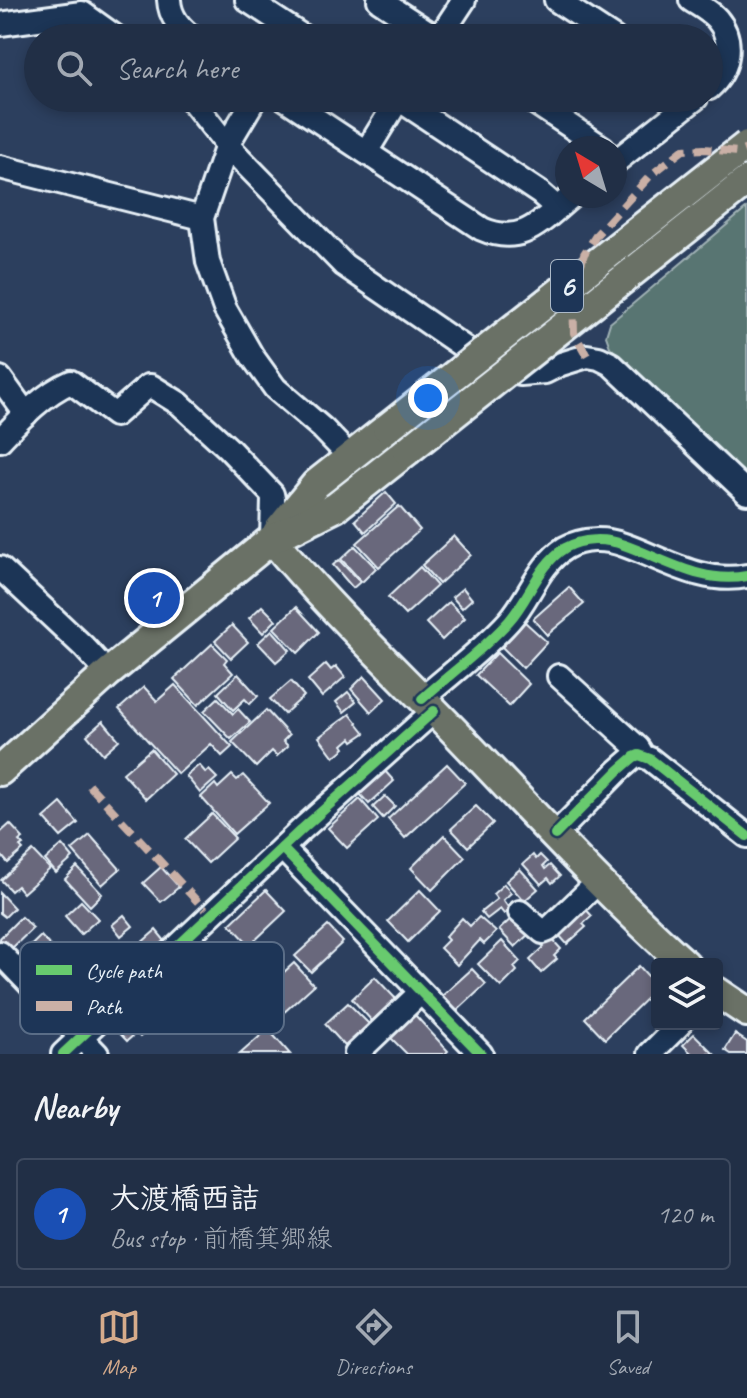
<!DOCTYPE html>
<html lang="en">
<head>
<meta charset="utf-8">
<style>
	body { margin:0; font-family:Caveat,"Klee One",sans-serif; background:#2d3b51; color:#f1f3f6 }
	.controls { position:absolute; right:24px; bottom:24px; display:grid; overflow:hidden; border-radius:8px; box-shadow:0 4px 12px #0003 }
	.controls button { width:72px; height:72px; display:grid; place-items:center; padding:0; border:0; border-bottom:2px solid #3e4a5f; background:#212f46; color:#f1f3f6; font:40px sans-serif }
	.compass { position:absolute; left:555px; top:136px; width:72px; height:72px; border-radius:50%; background:#212f46; box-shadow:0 4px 12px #0003; rotate:322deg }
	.you { position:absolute; left:428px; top:398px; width:28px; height:28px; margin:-20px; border:6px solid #fff; border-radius:50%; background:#1a73e8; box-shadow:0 0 0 12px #1a73e833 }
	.badge { display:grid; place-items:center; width:52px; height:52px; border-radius:50%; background:#d6ab8b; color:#fff; font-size:26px; font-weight:700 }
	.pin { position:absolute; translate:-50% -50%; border:4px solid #fff; box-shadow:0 2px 8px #0006 }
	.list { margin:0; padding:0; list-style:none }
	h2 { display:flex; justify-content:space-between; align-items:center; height:104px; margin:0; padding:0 32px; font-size:34px }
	h2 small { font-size:26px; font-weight:400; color:#a2a9b3 }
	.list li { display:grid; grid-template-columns:52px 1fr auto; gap:24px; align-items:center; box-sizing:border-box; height:112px; margin:0 16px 16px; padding:0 16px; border:2px solid #3e4a5f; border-radius:8px }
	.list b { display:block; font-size:30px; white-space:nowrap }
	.list p { margin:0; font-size:26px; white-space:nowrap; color:#a2a9b3 }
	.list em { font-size:26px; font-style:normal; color:#a2a9b3 }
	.icon { flex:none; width:44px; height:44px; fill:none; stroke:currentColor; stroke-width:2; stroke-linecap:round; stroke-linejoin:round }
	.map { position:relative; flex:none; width:747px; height:1054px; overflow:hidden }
	.search { position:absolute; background:#212f46; box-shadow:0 4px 12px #0003; left:24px; right:24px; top:24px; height:88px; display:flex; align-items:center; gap:20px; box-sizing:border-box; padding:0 28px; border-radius:44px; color:#a2a9b3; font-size:30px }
	.sheet { height:232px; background:#212f46 }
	nav { display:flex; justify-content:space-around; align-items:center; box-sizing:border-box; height:112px; border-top:2px solid #3e4a5f; background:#212f46; font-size:22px; color:#a2a9b3 }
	nav a { display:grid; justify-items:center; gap:4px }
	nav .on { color:#d6ab8b }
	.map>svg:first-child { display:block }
	.green { fill:#587472; stroke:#a0b2b5; stroke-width:2 }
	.building { fill:#69687c; stroke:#e8f1f8; stroke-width:2 }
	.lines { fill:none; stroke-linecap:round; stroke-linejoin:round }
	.minor-casing { stroke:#e8f1f8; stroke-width:28 }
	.major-casing { stroke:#e8f1f8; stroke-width:34 }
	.minor { stroke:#1d3557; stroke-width:22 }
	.major { stroke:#6a7166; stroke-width:28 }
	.major-bridge-casing { stroke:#e8f1f8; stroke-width:34; stroke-linecap:butt }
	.major-bridge { stroke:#6a7166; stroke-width:28 }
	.quiet { stroke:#cab0a6; stroke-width:8; stroke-dasharray:16 8; stroke-linecap:butt }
	.cycleway-casing { stroke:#1d3557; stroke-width:15 }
	.cycleway { stroke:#67ca6e; stroke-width:10 }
	.labels { text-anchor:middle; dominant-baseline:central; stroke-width:8; stroke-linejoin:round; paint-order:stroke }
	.shield { fill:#1d3557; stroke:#abb9c8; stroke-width:2 }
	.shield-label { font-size:30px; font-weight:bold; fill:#e8f1f8 }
	.key { fill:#1d3557; stroke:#5a6d87; stroke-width:2 }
	.key-label { font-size:22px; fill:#e8f1f8 }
</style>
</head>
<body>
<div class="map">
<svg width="747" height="1054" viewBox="0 0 747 1054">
	<rect width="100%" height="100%" fill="#2c3f5e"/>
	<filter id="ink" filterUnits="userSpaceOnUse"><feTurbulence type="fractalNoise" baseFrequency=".0125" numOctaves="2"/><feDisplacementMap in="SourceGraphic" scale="16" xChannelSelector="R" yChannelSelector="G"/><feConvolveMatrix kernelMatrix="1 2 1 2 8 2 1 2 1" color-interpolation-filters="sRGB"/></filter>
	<g filter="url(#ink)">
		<path class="green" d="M 747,208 L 747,478 L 610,347 L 606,336 L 610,323 Z"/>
		<g class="building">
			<path d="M 386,492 L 396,504 L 365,532 L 355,520 Z"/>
			<path d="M 399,506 L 420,530 L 379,567 L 357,543 Z"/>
			<path d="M 454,536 L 471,555 L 439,584 L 422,565 Z"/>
			<path d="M 355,546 L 376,568 L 362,582 L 341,559 Z"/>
			<path d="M 339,560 L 360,582 L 353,588 L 333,565 Z"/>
			<path d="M 420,567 L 437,586 L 405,615 L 388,597 Z"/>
			<path d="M 569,587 L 584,604 L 547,635 L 533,619 Z"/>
			<path d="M 463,588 L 472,599 L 462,608 L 452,597 Z"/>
			<path d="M 449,602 L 465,618 L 442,640 L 426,623 Z"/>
			<path d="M 262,606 L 276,620 L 263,633 L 249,618 Z"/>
			<path d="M 296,607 L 319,632 L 298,653 L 274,628 Z"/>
			<path d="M 525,622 L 547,642 L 523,668 L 502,647 Z"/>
			<path d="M 232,625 L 248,642 L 231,658 L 215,641 Z"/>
			<path d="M 272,630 L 290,650 L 276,662 L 258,643 Z"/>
			<path d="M 212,644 L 227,659 L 224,663 L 233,673 L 198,705 L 174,679 Z"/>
			<path d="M 497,653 L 529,684 L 509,706 L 476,675 Z"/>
			<path d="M 326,664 L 331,670 L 336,666 L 345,677 L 322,697 L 308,680 Z"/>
			<path d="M 238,674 L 258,696 L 250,704 L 245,699 L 233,710 L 218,693 Z"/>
			<path d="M 364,676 L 385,699 L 371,712 L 351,689 Z"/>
			<path d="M 291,681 L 304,696 L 284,714 L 270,699 Z"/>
			<path d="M 175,685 L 232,747 L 222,756 L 211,744 L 178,774 L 119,709 L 144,687 L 157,701 Z"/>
			<path d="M 348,692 L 356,702 L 344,712 L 336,702 Z"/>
			<path d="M 218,698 L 233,714 L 238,709 L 250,722 L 231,739 L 204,711 Z"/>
			<path d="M 266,710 L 289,735 L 283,741 L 288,746 L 277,756 L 272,751 L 256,767 L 232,742 Z"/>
			<path d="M 350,714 L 365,733 L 353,741 L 351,738 L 343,745 L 345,748 L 334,757 L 319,737 Z"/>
			<path d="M 103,721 L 119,740 L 103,754 L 87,735 Z"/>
			<path d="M 151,749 L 173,774 L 146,799 L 123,773 Z"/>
			<path d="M 447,764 L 465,783 L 405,838 L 388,819 Z"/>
			<path d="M 199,765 L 206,773 L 209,770 L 217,778 L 200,793 L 186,776 Z"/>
			<path d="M 384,770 L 394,781 L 369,804 L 359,793 Z"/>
			<path d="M 232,775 L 237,780 L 243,775 L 269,803 L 234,834 L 201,797 L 215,784 L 218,788 Z"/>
			<path d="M 385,796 L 395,806 L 383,818 L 373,807 Z"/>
			<path d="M 360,799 L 378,820 L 347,848 L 328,828 Z"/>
			<path d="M 61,803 L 78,823 L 61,837 L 44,818 Z"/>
			<path d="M 476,806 L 493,823 L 468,847 L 451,829 Z"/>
			<path d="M 212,814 L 235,838 L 208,863 L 185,839 Z"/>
			<path d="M 10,824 L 23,838 L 19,841 L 23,845 L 20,847 L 23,850 L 8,863 L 0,854 L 0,833 Z"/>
			<path d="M 90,835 L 120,869 L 102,885 L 72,850 Z"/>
			<path d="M 444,835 L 465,857 L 432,890 L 411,868 Z"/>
			<path d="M 62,845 L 73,858 L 56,873 L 45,860 Z"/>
			<path d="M 33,851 L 50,869 L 23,893 L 17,886 L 11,891 L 1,880 Z"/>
			<path d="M 533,855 L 536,859 L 540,855 L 547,862 L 543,866 L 545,869 L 550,865 L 560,876 L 552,883 L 548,878 L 541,884 L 523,864 Z"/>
			<path d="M 77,867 L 102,894 L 90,906 L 65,879 Z"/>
			<path d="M 161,867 L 179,887 L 161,902 L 143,883 Z"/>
			<path d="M 520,869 L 538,889 L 524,901 L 506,881 Z"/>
			<path d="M 504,884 L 511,893 L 503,900 L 510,910 L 504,914 L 500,909 L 487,919 L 481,912 L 497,899 L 493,894 Z"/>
			<path d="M 266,890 L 286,911 L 250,945 L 230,924 Z"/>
			<path d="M 420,890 L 440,911 L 408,942 L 388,921 Z"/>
			<path d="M 0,893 L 14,908 L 5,917 L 0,913 Z"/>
			<path d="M 81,901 L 98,919 L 81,934 L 65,916 Z"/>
			<path d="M 583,906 L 592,916 L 583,924 L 586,927 L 567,944 L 558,934 Z"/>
			<path d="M 124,915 L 133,926 L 121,936 L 112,925 Z"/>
			<path d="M 514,916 L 530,933 L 515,947 L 499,930 Z"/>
			<path d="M 21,917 L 33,928 L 9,951 L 0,942 L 0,938 Z"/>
			<path d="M 479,917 L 496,932 L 484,944 L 480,940 L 457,965 L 440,948 L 448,940 L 445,937 L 462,918 L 470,926 Z"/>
			<path d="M 328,926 L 343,942 L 311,972 L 295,956 Z"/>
			<path d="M 156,930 L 165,941 L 144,960 L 142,958 L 132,967 L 124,958 Z"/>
			<path d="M 41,936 L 52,948 L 29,971 L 17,959 Z"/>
			<path d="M 550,937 L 561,949 L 554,956 L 557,959 L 541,973 L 530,960 L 544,947 L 541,944 Z"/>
			<path d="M 502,941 L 520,961 L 514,967 L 517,971 L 501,987 L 478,964 Z"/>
			<path d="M 294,963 L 314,985 L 270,1025 L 250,1003 Z"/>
			<path d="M 639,966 L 657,986 L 657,988 L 605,1039 L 585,1018 Z"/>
			<path d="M 472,969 L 486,984 L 457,1011 L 442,996 Z"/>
			<path d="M 375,977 L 396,999 L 372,1021 L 352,999 Z"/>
			<path d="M 348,1003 L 369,1024 L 345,1046 L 325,1024 Z"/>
			<path d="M 131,1006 L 151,1028 L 140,1037 L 136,1033 L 127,1041 L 111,1024 Z"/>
			<path d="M 415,1015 L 448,1051 L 445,1054 L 407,1054 L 391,1038 Z"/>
			<path d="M 268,1029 L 290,1054 L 240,1054 Z"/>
			<path d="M 694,1034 L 714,1054 L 692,1054 L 683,1045 Z"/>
			<path d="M 735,1034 L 747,1042 L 747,1054 L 731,1054 L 725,1050 Z"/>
		</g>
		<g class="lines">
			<g class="minor-casing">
				<g id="minor">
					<path d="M 169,0 C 170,17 180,28 193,38"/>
					<path d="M 247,0 L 305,38"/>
					<path d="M 379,0 L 437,38"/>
					<path d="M 556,0 L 614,38"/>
					<path d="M 691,0 C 700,6 710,11 717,19 C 735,40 729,71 709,88"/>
					<path d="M 0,24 L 82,13 L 117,38"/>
					<path d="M 439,38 L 464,0"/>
					<path d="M 190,98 L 227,145 L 344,265 L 487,363 L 520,374 L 545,372 L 561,364 L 587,356 L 599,358 L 611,364 L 747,493"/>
					<path d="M 255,98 L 227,145 L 202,218 L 208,262 L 225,309 L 252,356 L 275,388 L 323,429 L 350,457"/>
					<path d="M 284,98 L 482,229 C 523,247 542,220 572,196"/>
					<path d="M 397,98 L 540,193 L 557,208"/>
					<path d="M 528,98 L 603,148"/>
					<path d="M 366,152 L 399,98"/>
					<path d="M 615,162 L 696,98"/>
					<path d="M 0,167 L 202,218"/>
					<path d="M 0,378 L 26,414"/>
					<path d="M 0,440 C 20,419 43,394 71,382 L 115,415 L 148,386 L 151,386 L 180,404 L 228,448 L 272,494 L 273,499 L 272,539"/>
					<path d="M 0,568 L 84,647 L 108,673"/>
					<path d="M 559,676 L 638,748 L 640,751 L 639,755"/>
					<path d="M 422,699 C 451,673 483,650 509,621 C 529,599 539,564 565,548 C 583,538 605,538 624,545 C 664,559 703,585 747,576"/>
					<path d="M 555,835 L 619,770 L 634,757 L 639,755 L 650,759 L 747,836"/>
					<path d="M 282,848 L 481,1054"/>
					<path d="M 520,912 L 543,932 L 548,930 L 599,881"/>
					<path d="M 0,953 L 97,1054"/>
					<path d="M 63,1054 L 301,830 L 434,711"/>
					<path d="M 356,1054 L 420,993"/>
					<path d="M 650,1054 L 680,1024"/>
				</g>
			</g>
			<g class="major-casing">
				<g id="major">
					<path d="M 277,532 L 316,484 L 387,428"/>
					<path d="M 272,539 C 329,608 395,670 457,734 C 532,812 605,892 685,964"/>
					<path d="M 0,771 L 108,673 L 272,539 L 336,507 L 407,451"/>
					<path d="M 717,992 L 747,1012"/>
				</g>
			</g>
			<use href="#minor" class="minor"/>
			<use href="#major" class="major"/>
			<g class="major-bridge-casing">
				<g id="major-bridge">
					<path d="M 387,428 L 747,145"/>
					<path d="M 407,451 L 747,181"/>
				</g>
			</g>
			<use href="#major-bridge" class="major-bridge"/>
			<g class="quiet">
				<path d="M 587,356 L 574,333 L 573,292 L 584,254 L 597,234 L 651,175 L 683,150 L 704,149 L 739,152 L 747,149"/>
				<path d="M 89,785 L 210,915"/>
			</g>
			<g class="cycleway-casing">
				<g id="cycleway">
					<path d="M 422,699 C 451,673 483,650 509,621 C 529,599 539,564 565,548 C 583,538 605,538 624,545 C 664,559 703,585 747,576"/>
					<path d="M 555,835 L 619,770 L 634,757 L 639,755 L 650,759 L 747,836"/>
					<path d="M 282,848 L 481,1054"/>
					<path d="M 63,1054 L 301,830 L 434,711"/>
				</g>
			</g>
			<use href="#cycleway" class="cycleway"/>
		</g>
	</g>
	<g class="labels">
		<rect class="shield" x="551" y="260" width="32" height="52" rx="6"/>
		<g class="shield-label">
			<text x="567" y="286">6</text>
		</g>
	</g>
	<rect x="20" y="942" width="264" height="92" rx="12" class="key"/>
	<rect x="36" y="965" width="36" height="10" fill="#67ca6e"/>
	<rect x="36" y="1001" width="36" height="10" fill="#cab0a6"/>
	<g class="key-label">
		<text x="86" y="978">Cycle path</text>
		<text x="86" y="1014">Path</text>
	</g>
</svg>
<div class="controls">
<button><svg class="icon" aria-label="layers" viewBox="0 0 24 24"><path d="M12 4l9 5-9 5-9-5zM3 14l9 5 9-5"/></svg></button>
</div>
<svg class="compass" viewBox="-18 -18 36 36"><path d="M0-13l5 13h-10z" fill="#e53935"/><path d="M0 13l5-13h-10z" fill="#a2a9b3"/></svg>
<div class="you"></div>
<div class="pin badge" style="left:154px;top:598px;background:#1a4fb4">1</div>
<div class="search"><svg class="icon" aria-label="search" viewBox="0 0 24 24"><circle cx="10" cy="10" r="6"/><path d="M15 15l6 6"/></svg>Search here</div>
</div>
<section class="sheet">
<h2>Nearby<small></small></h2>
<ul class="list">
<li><span class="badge" style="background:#1a4fb4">1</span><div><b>大渡橋西詰</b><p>Bus stop · 前橋箕郷線</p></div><em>120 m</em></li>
</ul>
</section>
<nav>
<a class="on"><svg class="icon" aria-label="map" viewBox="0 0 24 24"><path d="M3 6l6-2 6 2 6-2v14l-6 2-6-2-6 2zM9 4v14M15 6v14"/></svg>Map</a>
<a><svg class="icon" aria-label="directions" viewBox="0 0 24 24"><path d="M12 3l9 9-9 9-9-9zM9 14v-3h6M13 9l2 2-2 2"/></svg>Directions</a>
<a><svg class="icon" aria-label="saved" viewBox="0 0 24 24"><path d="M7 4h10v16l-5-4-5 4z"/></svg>Saved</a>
</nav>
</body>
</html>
